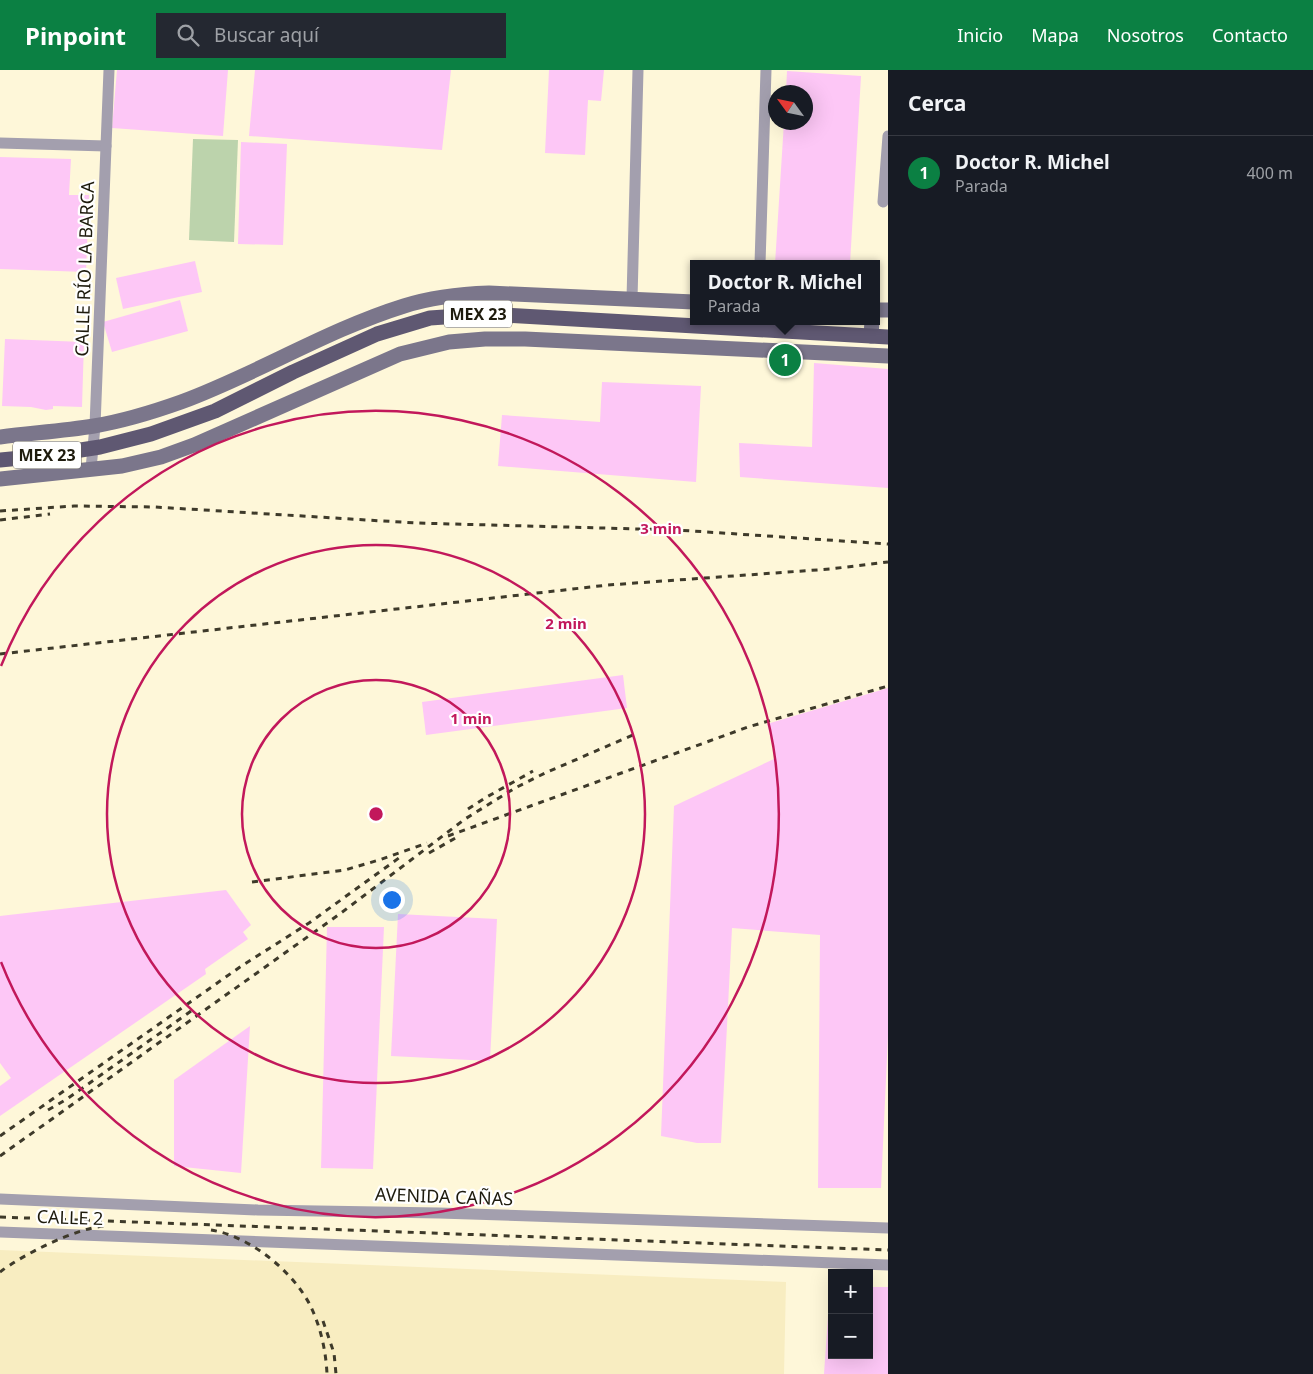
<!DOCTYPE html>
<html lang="es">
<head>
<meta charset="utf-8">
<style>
	body { margin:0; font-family:"Noto Sans",sans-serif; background:#242831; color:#f1f3f6 }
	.controls { position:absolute; right:15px; bottom:15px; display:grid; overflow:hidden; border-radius:0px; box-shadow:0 5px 20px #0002 }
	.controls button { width:45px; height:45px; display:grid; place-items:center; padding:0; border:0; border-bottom:1px solid #363941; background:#171b24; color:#f1f3f6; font:25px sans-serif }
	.compass { position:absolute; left:768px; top:15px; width:45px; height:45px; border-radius:50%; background:#171b24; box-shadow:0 5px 20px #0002; rotate:303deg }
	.you { position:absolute; left:391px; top:829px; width:18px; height:18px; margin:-12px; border:4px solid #fff; border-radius:50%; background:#1a73e8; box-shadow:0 0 0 8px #1a73e833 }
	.badge { display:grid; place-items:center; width:32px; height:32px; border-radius:50%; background:#0b8043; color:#fff; font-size:16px; font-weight:700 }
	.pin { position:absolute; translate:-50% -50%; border:2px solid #fff; box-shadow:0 1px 5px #0006 }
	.popup { position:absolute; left:690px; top:190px; width:190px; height:65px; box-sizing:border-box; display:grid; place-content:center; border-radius:0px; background:#171b24; filter:drop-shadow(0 1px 4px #0005); font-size:16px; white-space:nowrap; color:#9ea1a6 }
	.popup b { font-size:19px; color:#f1f3f6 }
	.popup::after { content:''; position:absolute; left:50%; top:100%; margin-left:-10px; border:10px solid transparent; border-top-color:#171b24 }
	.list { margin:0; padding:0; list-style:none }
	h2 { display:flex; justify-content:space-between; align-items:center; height:65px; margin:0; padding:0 20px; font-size:21px }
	h2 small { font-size:16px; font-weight:400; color:#9ea1a6 }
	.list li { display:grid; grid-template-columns:32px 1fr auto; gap:15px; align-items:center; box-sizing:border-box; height:75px; padding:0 20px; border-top:1px solid #363941 }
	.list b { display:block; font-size:19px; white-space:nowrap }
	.list p { margin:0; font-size:16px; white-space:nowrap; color:#9ea1a6 }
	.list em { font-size:16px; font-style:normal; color:#9ea1a6 }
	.icon { flex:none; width:28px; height:28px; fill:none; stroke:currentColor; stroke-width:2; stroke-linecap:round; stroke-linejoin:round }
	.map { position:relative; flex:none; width:888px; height:1304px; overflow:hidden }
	header { display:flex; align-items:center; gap:30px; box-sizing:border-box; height:70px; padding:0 25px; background:#0b8043; color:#fff }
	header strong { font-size:24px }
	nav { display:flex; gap:28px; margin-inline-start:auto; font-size:18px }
	.search { width:350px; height:45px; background:#242831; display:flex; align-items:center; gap:12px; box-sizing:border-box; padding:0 18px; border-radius:0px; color:#9ea1a6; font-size:19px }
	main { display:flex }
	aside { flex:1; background:#171b24 }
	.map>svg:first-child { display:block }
	.built { fill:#f8edc1 }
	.green { fill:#bcd3ac }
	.building { fill:#fdc7f6 }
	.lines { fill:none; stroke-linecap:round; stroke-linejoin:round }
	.street { stroke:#a39fae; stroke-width:11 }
	.secondary { stroke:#7b768b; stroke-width:15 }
	.primary { stroke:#5f5872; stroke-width:15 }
	.rail { stroke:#3e3a2a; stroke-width:3; stroke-dasharray:6 6; stroke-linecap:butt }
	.ring { fill:none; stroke:#c2185b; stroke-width:2.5 }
	.labels { text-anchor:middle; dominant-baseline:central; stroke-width:4.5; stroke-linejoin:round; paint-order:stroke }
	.shield { fill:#fff; stroke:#625f56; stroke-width:1 }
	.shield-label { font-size:16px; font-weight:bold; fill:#1e1b0d }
	.street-label { font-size:18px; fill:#1e1b0d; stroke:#fff }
	.centre { fill:#c2185b; stroke:#fff; stroke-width:2.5 }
	.ring-label { font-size:15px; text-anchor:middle; font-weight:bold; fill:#c2185b; stroke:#fff; stroke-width:4.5; stroke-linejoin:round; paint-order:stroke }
</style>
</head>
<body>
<header>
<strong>Pinpoint</strong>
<div class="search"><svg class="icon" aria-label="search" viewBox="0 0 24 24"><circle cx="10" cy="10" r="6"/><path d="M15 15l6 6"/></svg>Buscar aquí</div>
<nav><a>Inicio</a><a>Mapa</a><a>Nosotros</a><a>Contacto</a></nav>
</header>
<main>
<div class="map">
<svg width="888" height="1304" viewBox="0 0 888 1304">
	<rect width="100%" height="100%" fill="#fef7d9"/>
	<path class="built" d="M 0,1180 L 786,1212 L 784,1304 L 0,1304 Z"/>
	<path class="green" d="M 193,69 L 238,70 L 234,172 L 189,170 Z"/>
	<g class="building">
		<path d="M 117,0 L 228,0 L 223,66 L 112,58 Z"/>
		<path d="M 255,0 L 451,0 L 442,80 L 249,66 Z"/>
		<path d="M 549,0 L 604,0 L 601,31 L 588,30 L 585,85 L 545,83 Z"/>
		<path d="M 787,1 L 861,6 L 850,194 L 775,194 L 784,52 L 806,52 L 806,22 L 786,22 Z"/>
		<path d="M 241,72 L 287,74 L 283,175 L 238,174 Z"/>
		<path d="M 0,87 L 71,89 L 69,125 L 89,125 L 86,202 L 0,199 Z"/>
		<path d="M 195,191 L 202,222 L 123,239 L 116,208 Z"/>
		<path d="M 180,230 L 188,261 L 112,282 L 103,252 Z"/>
		<path d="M 5,269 L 84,272 L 82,337 L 53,336 L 53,339 L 46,340 L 31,337 L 2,336 Z"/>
		<path d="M 814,293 L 888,299 L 888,418 L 740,407 L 739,373 L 812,377 Z"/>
		<path d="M 602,312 L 701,316 L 696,412 L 498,396 L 502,345 L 600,352 Z"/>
		<path d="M 623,605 L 627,638 L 426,665 L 422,632 Z"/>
		<path d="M 888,618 L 888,965 L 881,1118 L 818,1118 L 820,865 L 732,858 L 721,1073 L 697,1073 L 661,1066 L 674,736 L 776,688 L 767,654 Z"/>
		<path d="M 226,820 L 251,855 L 243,862 L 248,869 L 205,899 L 206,904 L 0,1046 L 0,1016 L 11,1008 L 0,993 L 0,846 Z"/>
		<path d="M 398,844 L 497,849 L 490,991 L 391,986 Z"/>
		<path d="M 327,857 L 384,857 L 373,1099 L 321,1098 Z"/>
		<path d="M 250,956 L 241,1103 L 174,1096 L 174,1010 Z"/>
		<path d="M 830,1217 L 832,1217 L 832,1285 L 869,1285 L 869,1217 L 888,1217 L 888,1304 L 824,1304 Z"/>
	</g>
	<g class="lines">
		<g class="street">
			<path d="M 0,73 L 106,76"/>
			<path d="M 883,132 L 888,66"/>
			<path d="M 760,194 L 766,0"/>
			<path d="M 632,229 L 638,0"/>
			<path d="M 91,399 L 95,356 L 109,0"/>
			<path d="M 0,1129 L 258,1140 L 439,1143 L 888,1158"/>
			<path d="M 0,1162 L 888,1195"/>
		</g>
		<g class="secondary">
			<path d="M 876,240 L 888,240"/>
			<path d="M 871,266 L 872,251"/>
			<path d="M 0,367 C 31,363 63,361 94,356 C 123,351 153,342 181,332 C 257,304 327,260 404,236 C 432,227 460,224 489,223 L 694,232"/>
			<path d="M 0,409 L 122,396 L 161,387 L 194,375 L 400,284 L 449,272 L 485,269 L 525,269 L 888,286"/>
		</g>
		<path class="primary" d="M 0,390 L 42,386 L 100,377 L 151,364 L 215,341 L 293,302 L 377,264 L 430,248 L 488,244 L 888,267"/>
		<g class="rail">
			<path d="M 0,441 L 74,436 L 155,437 L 416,453 L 677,460 L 888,474"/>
			<path d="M 0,450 L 50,444"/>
			<path d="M 0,584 L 608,515 L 830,499 L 888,492"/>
			<path d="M 468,739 L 485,728 L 533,701"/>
			<path d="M 448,766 L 748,657 L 888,616"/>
			<path d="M 429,783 L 459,766"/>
			<path d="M 252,812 L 345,800 L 379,790 L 427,773"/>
			<path d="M 48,1040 L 67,1029 L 194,939"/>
			<path d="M 0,1066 L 240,897 L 309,853 L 403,785"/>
			<path d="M 0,1086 L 341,843 L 465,749 L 515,718 L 545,703 L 633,665"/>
			<path d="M 0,1147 L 888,1180"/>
			<path d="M 211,1160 C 250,1166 294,1202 311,1237 C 321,1258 326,1282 327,1304"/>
			<path d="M 0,1202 C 24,1184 74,1159 104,1156"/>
			<path d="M 323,1251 L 334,1283 L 336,1304"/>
		</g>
	</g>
	<g class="ring">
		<circle cx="376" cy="744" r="134"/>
		<circle cx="376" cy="744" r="269"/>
		<path d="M1 596A403 403 0 1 1 1 892"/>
	</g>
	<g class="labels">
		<g class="shield">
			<rect x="444" y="230.5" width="68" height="27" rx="4"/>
			<rect x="13" y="371.5" width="68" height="27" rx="4"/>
		</g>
		<g class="shield-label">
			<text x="478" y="244">MEX 23</text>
			<text x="47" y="385">MEX 23</text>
		</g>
		<g class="street-label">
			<text transform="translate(84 199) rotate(-88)">CALLE RÍO LA BARCA</text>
			<text transform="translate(444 1126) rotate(2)">AVENIDA CAÑAS</text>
			<text transform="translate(70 1147) rotate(2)">CALLE 2</text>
		</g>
	</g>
	<circle cx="376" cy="744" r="8" class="centre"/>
	<g class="ring-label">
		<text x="661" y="464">3 min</text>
		<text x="566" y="559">2 min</text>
		<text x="471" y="654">1 min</text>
	</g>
</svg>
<div class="controls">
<button>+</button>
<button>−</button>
</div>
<svg class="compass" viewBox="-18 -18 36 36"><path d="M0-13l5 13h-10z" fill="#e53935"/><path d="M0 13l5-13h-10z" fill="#9ea1a6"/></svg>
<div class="you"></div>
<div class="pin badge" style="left:785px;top:290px">1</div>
<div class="popup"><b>Doctor R. Michel</b>Parada</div>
</div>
<aside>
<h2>Cerca<small></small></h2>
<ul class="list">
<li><span class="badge">1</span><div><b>Doctor R. Michel</b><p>Parada</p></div><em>400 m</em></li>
</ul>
</aside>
</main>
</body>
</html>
